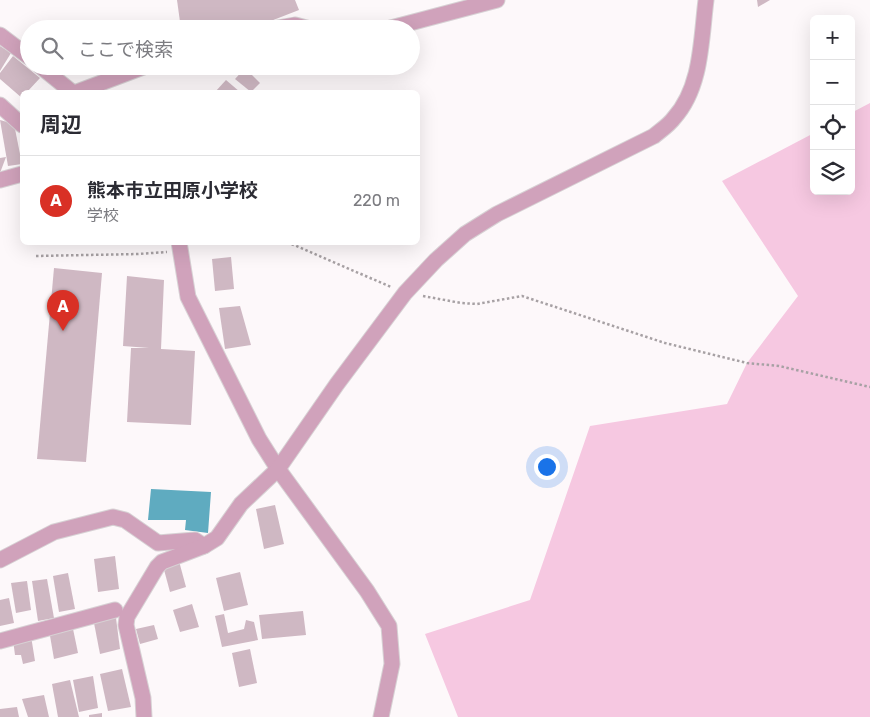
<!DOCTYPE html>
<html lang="ja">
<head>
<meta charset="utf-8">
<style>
	body { margin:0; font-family:Rubik,"Noto Sans JP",sans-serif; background:#f2f2f3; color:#2b2b33 }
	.controls { position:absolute; right:15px; top:15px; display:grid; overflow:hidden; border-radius:8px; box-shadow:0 5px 20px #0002 }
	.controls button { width:45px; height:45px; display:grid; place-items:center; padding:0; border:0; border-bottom:1px solid #e1e1e2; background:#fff; color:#2b2b33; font:25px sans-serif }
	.you { position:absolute; left:546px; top:466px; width:18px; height:18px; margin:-12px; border:4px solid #fff; border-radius:50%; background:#1a73e8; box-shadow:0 0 0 8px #1a73e833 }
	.badge { display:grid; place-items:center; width:32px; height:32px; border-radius:50%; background:#d93025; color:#fff; font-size:16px; font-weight:700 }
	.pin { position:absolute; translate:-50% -41px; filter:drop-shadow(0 1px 2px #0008) }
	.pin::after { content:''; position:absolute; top:26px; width:18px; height:15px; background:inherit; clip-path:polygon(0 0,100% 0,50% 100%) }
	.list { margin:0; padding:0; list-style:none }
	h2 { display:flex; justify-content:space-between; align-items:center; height:65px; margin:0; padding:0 20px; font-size:21px }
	h2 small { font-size:16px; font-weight:400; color:#7c7c81 }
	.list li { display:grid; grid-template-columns:32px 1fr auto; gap:15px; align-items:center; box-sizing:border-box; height:90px; padding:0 20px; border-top:1px solid #e1e1e2 }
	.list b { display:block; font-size:19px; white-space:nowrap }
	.list p { margin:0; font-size:16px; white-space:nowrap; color:#7c7c81 }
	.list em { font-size:16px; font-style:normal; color:#7c7c81 }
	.icon { flex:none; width:28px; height:28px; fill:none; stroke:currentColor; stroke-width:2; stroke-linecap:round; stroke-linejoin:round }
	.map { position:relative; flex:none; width:870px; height:717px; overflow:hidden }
	.search { position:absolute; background:#fff; box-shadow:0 5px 20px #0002; left:20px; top:20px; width:400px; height:55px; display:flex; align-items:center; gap:12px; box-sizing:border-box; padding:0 18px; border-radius:28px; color:#7c7c81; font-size:19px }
	.panel { position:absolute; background:#fff; box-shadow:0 5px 20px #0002; left:20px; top:90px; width:400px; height:155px; border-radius:8px }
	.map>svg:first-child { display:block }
	.green { fill:#f6c8e1 }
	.water { fill:#5fabc0 }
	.building { fill:#cfb8c3 }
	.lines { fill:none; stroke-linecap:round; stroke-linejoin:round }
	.minor-casing { stroke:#d7d1d4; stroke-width:17 }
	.path { stroke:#a7a1a4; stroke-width:2.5; stroke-dasharray:2.5 2.5; stroke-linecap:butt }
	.minor { stroke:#d0a2bb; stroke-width:15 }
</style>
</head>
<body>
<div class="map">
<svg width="870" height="717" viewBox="0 0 870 717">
	<rect width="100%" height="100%" fill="#fdf8fa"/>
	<path class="green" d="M 870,103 L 870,717 L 458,717 L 425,634 L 530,600 L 590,426 L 727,404 L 747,363 L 798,296 L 722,181 L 814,133 L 814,191 L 851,191 L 851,113 Z"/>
	<path class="water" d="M 151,489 L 211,492 L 208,533 L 185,530 L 186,520 L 148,520 Z"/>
	<g class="building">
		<path d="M 177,0 L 295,0 L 299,10 L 250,29 L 181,29 Z"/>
		<path d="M 757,0 L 770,0 L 758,7 Z"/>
		<path d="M 0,46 L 11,53 L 0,71 Z"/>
		<path d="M 13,56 L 40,78 L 27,92 L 22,92 L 22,98 L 0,79 L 0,73 Z"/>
		<path d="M 245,68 L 260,83 L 251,92 L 235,79 Z"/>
		<path d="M 226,80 L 240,92 L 215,92 Z"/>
		<path d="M 0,120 L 14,124 L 22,164 L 8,166 Z"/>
		<path d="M 6,157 L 0,173 L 0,158 Z"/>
		<path d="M 231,257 L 234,289 L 215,291 L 212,259 Z"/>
		<path d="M 54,268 L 102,273 L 86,462 L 37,459 Z"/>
		<path d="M 127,276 L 164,280 L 161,349 L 195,351 L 191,425 L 127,422 L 131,348 L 149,348 L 123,346 Z"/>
		<path d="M 240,306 L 251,345 L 225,349 L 219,308 Z"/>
		<path d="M 275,505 L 284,544 L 264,549 L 256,509 Z"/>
		<path d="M 115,556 L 119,589 L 98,592 L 94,559 Z"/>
		<path d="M 179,561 L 186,587 L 170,592 L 163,566 Z"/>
		<path d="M 240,572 L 248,605 L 224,611 L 216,578 Z"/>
		<path d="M 68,573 L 75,609 L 59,612 L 53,576 Z"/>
		<path d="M 47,579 L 54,618 L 38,621 L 32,581 Z"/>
		<path d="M 27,581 L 31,610 L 16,613 L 11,583 Z"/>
		<path d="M 9,598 L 14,623 L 0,626 L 0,600 Z"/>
		<path d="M 192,604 L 199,627 L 180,632 L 173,610 Z"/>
		<path d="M 303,611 L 306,635 L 262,639 L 259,615 Z"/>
		<path d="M 224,614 L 228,633 L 244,629 L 246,620 L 254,622 L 258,640 L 222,647 L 215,616 Z"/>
		<path d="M 116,618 L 120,649 L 100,654 L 94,623 Z"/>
		<path d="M 72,624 L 78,653 L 54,659 L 49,630 Z"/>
		<path d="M 154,625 L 158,639 L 140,644 L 136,629 Z"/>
		<path d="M 31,636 L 35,661 L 23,664 L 21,655 L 15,655 L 13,640 Z"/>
		<path d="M 250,649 L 257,683 L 239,687 L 232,653 Z"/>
		<path d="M 122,669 L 131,707 L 108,711 L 100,674 Z"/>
		<path d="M 93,676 L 98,708 L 79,712 L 73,680 Z"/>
		<path d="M 70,680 L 79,717 L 58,717 L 52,684 Z"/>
		<path d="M 44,695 L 49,717 L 28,717 L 22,699 Z"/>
		<path d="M 17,707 L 19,717 L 0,717 L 0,709 Z"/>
		<path d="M 102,713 L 102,717 L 89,717 L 89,715 Z"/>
	</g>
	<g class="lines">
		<g class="minor-casing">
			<g id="minor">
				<path d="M 272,29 L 295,25 L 310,29"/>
				<path d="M 387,29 L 497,0"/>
				<path d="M 0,35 L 29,57"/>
				<path d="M 40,66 L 72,92"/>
				<path d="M 77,92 L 146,66"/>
				<path d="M 0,105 L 22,125"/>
				<path d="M 0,180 L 22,174"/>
				<path d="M 179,242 L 188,297 L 259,439 L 278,469 L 367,591 L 389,626 L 392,664 L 381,717"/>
				<path d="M 0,560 L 54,532 L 113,517 L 125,520 L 158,543 L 195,540 L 204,546"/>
				<path d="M 0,641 L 115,610"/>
				<path d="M 144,717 L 143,698 L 126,625 L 127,617 L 157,567 L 162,562 L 204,546 L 217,538 L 241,504 L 278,469 L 337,384 L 405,293 L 436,260 L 465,234 L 497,214 L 654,136 C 661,130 669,125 674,118 C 702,87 701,39 706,0"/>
			</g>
		</g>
		<g class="path">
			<path d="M 287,242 L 391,287"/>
			<path d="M 36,256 L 138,254 L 167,252"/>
			<path d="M 423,296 L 461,303 L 477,304 L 522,296 L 665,343 L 747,363 L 779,366 L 870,387"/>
		</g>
		<use href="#minor" class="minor"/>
	</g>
</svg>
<div class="controls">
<button>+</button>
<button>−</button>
<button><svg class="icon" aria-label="locate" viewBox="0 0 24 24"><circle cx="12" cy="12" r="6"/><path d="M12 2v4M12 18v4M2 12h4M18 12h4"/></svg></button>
<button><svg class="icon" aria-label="layers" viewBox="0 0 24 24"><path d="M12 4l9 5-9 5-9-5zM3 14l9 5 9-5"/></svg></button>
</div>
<div class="you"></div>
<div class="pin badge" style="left:63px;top:331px">A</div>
<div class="search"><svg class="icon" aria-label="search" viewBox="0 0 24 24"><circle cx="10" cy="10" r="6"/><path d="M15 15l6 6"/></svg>ここで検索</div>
<section class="panel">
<h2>周辺<small></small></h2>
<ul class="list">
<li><span class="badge">A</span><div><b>熊本市立田原小学校</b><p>学校</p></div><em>220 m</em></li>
</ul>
</section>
</div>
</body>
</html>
